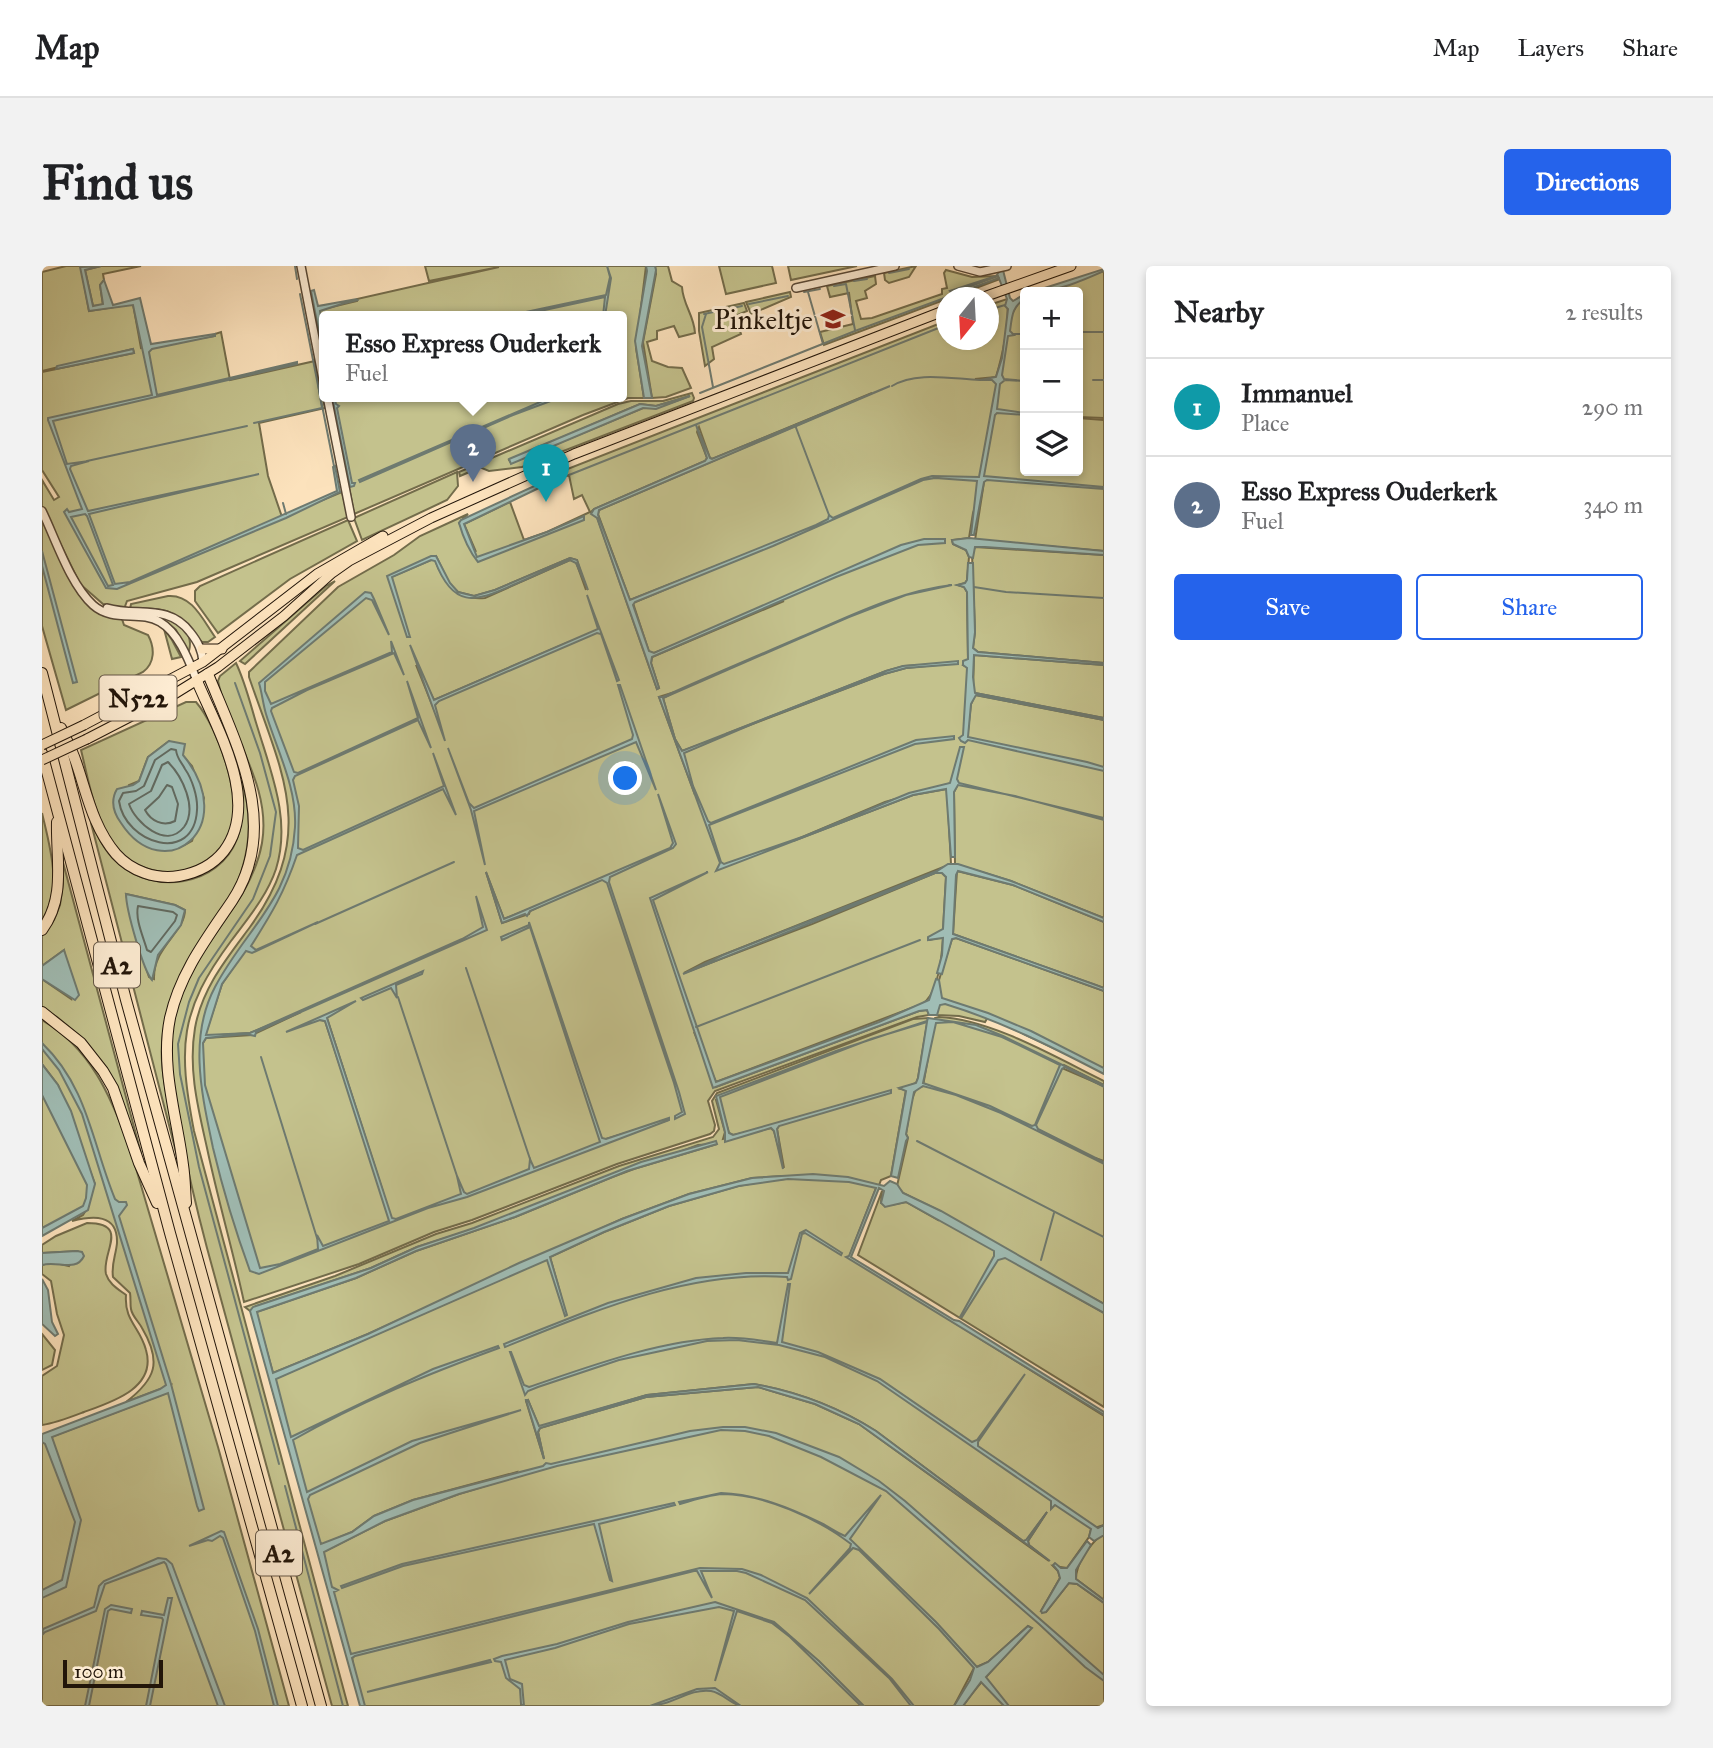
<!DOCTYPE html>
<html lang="en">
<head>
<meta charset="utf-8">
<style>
	body { margin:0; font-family:"IM FELL Great Primer",serif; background:#f2f2f2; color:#202124 }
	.controls { position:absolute; right:21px; top:21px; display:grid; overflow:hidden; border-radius:7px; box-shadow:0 4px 10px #0003 }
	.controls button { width:63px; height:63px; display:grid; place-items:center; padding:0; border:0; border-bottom:2px solid #e0e0e0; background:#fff; color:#202124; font:35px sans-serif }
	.compass { position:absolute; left:894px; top:21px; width:63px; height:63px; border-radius:50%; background:#fff; box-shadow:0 4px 10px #0003; rotate:198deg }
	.scale { position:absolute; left:21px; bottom:18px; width:100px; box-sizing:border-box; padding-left:7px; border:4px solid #221509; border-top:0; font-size:19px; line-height:24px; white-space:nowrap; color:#221509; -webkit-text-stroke:5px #fdecd3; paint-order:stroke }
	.you { position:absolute; left:584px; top:513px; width:24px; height:24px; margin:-18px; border:5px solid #fff; border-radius:50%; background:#1a73e8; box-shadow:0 0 0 10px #1a73e833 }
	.badge { display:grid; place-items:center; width:46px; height:46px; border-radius:50%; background:#2563eb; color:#fff; font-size:23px; font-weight:700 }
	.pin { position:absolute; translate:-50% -58px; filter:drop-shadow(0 2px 4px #0008) }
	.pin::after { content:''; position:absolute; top:37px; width:24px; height:21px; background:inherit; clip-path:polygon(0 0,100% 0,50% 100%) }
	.popup { position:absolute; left:277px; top:45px; width:308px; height:91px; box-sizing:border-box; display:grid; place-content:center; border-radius:7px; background:#fff; filter:drop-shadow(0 2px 5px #0005); font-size:23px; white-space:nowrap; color:#757577 }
	.popup b { font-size:26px; color:#202124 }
	.popup::after { content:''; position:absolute; left:50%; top:100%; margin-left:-14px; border:14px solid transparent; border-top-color:#fff }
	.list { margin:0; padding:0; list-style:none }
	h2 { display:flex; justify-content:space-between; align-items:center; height:91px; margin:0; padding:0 28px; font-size:30px }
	h2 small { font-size:23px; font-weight:400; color:#757577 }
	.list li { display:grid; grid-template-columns:46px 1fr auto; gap:21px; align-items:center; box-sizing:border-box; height:98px; padding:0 28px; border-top:2px solid #e0e0e0 }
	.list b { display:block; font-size:26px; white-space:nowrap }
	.list p { margin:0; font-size:23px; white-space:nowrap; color:#757577 }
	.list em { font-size:23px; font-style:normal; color:#757577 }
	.actions { display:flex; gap:14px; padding:21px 28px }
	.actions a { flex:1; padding:16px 0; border:2px solid #2563eb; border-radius:7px; text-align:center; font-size:24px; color:#2563eb }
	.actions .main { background:#2563eb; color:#fff }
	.icon { flex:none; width:38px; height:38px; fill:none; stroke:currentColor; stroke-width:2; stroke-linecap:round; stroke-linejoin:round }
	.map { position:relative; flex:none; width:1062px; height:1440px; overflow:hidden; border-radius:7px }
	header { display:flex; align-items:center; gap:42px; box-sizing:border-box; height:98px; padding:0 35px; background:#fff; border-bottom:2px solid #e0e0e0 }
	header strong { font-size:33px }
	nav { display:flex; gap:38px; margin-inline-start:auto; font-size:24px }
	.intro { display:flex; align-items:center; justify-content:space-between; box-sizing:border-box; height:168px; padding:0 42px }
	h1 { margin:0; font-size:49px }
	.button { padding:18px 32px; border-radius:7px; background:#2563eb; color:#fff; font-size:24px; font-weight:700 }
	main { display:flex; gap:42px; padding:0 42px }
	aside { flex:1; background:#fff; border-radius:7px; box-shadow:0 4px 10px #0003 }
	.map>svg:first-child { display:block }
	.green { fill:#c4c28d; stroke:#736c4b; stroke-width:2; fill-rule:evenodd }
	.water { fill:#a0bdb5; stroke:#6e7a70; stroke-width:2; fill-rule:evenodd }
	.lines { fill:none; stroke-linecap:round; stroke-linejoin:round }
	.shore { stroke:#61695f; stroke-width:2 }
	.stream { stroke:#6e7a70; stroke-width:2 }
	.minor-casing { stroke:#584836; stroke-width:10 }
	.major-casing { stroke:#221509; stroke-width:11 }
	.highway-casing { stroke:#221509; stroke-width:12 }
	.minor { stroke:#fdecd3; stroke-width:7 }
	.major { stroke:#fce2bc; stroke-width:9 }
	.highway { stroke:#fce2bc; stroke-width:10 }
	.major-bridge-casing { stroke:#221509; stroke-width:11; stroke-linecap:butt }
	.major-bridge { stroke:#fce2bc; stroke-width:9 }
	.labels { text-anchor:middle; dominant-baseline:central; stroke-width:6; stroke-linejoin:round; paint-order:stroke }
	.shield { fill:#fdecd3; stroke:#645646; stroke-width:2 }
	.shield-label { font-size:26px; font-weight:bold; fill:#221509 }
	.poi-label { font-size:28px; fill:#221509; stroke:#fdecd3; text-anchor:end }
</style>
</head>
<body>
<header>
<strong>Map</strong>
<nav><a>Map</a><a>Layers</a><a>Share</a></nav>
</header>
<div class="intro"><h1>Find us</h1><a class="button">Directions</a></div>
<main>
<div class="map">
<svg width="1062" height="1440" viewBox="0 0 1062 1440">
	<rect width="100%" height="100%" fill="#fce2bc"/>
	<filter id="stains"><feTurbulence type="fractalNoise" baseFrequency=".00286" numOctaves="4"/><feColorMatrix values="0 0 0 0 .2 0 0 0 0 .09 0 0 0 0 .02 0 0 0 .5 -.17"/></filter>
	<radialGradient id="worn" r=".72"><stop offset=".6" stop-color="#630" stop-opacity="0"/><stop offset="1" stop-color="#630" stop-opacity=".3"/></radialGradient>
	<g class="green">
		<path d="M 24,0 L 41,0 L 39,1 L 47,45 L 91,38 L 99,82 L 173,70 L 173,68 L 179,66 L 188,114 L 273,95 L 283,142 L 217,157 L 226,210 L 240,251 L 300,226 L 306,251 L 155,316 L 85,335 L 82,343 L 61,338 L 38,318 L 0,240 L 0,214 L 12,234 L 17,231 L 0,204 L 0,106 L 92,87 L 91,83 L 0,105 L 0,6 Z"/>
		<path d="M 59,0 L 99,0 L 61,8 L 62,14 L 58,19 L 61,39 L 51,40 L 43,4 Z"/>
		<path d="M 383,0 L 604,0 L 594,82 L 602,132 L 586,132 L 541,149 L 312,248 L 290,130 L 580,130 L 580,50 L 282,50 L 282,92 L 273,45 L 315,35 L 315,33 L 457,1 L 387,15 Z"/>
		<path d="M 613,0 L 626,0 L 630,15 L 640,21 C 641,39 652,49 653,67 L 637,71 L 632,60 L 615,65 L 615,73 L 605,76 L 610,95 L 626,101 L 640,102 L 649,122 L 624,131 L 610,132 L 601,76 L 614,8 Z"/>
		<path d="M 677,0 L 730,0 L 734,17 L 684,28 Z"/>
		<path d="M 746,0 L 815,0 L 749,14 Z"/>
		<path d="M 874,0 L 867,11 L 847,17 L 843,14 L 842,7 Z"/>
		<path d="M 904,4 L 930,11 L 956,10 L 958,13 L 782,79 L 778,66 L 811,58 L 807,27 L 788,31 L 785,20 L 833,10 L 834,18 L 823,25 L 825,32 L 814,35 L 819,53 L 830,52 L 900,28 L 900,23 L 905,22 L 902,7 Z"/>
		<path d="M 1062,5 L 1062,152 L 1036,151 L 1036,26 L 1000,26 Z"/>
		<path d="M 748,26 L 749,31 L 709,48 L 704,36 Z"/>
		<path d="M 965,33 C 968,58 961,87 954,111 L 933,113 L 955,114 L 970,48 L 976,37 L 983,33 L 983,205 L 1036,205 L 1036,152 L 1062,154 L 1062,285 L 933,274 L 942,216 L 931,247 L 927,272 L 910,274 L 911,278 L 924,284 L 927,291 L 925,314 L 923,317 L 916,319 L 922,321 L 925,326 L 926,394 L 921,399 L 925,401 L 925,474 L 929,438 L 933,429 L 1062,454 L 1062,652 L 969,615 L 913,598 L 912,526 L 915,520 L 909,517 L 843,536 L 751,575 L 871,529 L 905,523 L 909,598 L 663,696 L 642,707 L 770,658 L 893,607 L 900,607 L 904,611 L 901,664 L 887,674 L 901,671 C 900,689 897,728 880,738 L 674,816 L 652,766 L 674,821 L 877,745 L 885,744 L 887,749 L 875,751 L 673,825 L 666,835 L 673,859 L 672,865 L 668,868 L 575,898 L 430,954 L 392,966 L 317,998 L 202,1036 C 191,985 176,934 165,882 C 156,842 146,803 153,762 C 160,722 185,692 208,661 C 276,567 240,508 207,411 L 207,406 L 296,321 L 352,289 L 378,270 L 426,248 L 417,257 L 434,286 L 422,258 L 468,236 L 482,274 L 505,266 L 548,246 L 540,229 L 532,233 L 527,209 L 510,215 L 505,211 L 904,55 L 904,74 L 946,74 L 947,39 ZM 830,127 L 557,244 L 556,248 L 588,334 L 775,260 L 591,337 L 607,386 L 612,387 L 742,335 L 610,391 L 609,397 L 617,422 L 615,423 L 555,251 L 549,246 L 552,243 L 663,195 L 665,192 L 655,166 L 657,161 L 668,192 L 670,193 ZM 394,290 L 407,317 L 416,326 L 432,330 L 453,324 L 528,292 L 535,294 L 544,324 L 534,296 L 528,294 L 443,332 C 417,335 401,317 393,294 L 389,294 L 349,311 ZM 527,376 L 397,434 L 393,439 L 393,446 L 374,399 L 392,434 ZM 916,397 L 864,402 L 842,408 L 684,468 L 844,405 L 862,400 ZM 633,426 L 621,432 L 633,473 L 640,485 L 673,473 L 641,487 L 653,529 L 617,431 ZM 444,606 L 462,653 L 518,631 L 488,645 L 487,648 L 460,657 ZM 199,690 L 180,718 L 163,770 L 208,767 L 259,746 L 210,769 L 164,772 L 161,777 L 172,730 ZM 285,752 L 341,926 L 342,933 L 283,755 L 278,754 ZM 543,827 L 560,873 L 564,873 L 626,854 L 559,877 Z"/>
		<path d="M 702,37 L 705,45 L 693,50 L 699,68 L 670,81 L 672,93 L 663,100 L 657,65 L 657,47 Z"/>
		<path d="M 650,127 L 652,132 L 651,135 L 480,201 L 447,205 L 435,200 L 432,201 L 432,204 L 418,210 L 417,206 L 576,138 L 589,135 L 621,135 ZM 648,130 L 614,142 L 601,142 L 469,197 L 467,194 L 598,138 L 614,140 Z"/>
		<path d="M 415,206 L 416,220 L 405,234 L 320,274 L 312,252 Z"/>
		<path d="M 0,252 L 29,314 L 64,349 L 80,353 L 82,359 L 106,369 C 113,382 113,397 101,406 L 24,444 L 0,360 Z"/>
		<path d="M 306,254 L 315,275 L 248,313 L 176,367 L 153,335 L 153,325 L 158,320 Z"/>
		<path d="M 933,281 L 1062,289 L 1062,397 L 936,386 L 931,382 L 933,366 L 930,288 Z"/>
		<path d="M 293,315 L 203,398 L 198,395 L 284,320 Z"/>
		<path d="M 126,330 C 150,328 161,354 173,371 L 166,376 L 160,376 C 130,347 133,340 88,343 L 89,338 Z"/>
		<path d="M 118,351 C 136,355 154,366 146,388 L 134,364 Z"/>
		<path d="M 122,363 L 130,374 L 139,391 L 130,393 Z"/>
		<path d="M 932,389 L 1062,399 L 1062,452 L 933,427 L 931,425 Z"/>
		<path d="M 194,397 C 204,418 209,441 216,463 C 230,509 249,555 234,603 C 225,630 206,652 189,675 C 137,745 136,781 152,865 L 306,1440 L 290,1440 L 165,982 C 153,937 143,892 134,847 C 131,831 126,815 125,799 C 123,770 135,733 148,707 C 171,664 211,628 220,577 C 230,519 187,469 176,415 L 178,410 Z"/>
		<path d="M 144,436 L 154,436 C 177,463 200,531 189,566 C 173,616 99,618 72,579 C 52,551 47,516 39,484 ZM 127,475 L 150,500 L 162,532 L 150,575 C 134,585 121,585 104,580 L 87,519 L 97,515 L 106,491 Z"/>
		<path d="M 199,514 C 225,590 181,647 145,711 C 139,723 129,736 125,749 C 110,797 131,843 135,890 L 49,557 C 57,571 63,587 76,597 C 111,629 177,621 195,573 C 202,554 201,534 199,514 ZM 84,628 L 133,639 L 143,644 C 143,666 111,681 112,713 L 107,711 L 92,665 Z"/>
		<path d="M 0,547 C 8,581 21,623 0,655 Z"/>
		<path d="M 19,589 L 99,887 L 87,856 L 39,771 L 15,751 L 0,742 L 0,713 L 29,733 L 22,684 L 0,700 L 0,669 L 12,654 L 18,639 L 21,618 Z"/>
		<path d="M 915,605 L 971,619 L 1062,656 L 1062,722 L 911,668 Z"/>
		<path d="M 914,672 L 1062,725 L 1062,806 L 946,751 L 943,756 L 917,750 L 895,749 L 897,714 L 910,673 Z"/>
		<path d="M 897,751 C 949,753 1015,792 1062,815 L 1062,819 L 1022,799 L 1020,802 L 1062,820 L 1062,895 L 1053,892 L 1062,897 L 1062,1038 L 997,1003 L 995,1009 L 1062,1047 L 1062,1141 L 816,989 L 840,925 L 839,937 L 849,939 L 864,936 L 896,954 L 898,945 L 861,927 L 855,920 L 866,872 L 864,868 L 869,836 L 874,823 L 881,820 L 893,752 Z"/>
		<path d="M 886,752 L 876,812 L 874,817 L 859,823 L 864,824 L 849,910 L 839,914 L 836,922 L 834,922 L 807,991 L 1062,1150 L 1062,1259 L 1049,1263 L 1047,1271 L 1025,1302 L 1011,1300 L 1016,1305 L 1018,1312 L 999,1345 L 1004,1346 L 1027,1317 L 1035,1318 L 1062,1337 L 1062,1440 L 921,1440 C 941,1410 966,1389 989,1362 L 986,1360 L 946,1396 L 932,1402 L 912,1440 L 481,1440 L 480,1430 L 479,1440 L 319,1440 L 310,1392 L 312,1391 L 306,1392 L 277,1288 L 343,1255 L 417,1228 L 473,1211 L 475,1206 L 371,1234 L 332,1250 L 310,1266 L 275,1281 L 228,1115 L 505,993 L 519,1030 L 508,991 L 562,966 L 627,940 L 696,920 L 730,914 L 769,911 L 742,910 L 710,912 L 647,928 L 580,953 L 326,1068 L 231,1107 L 214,1046 L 314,1012 L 374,985 L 473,951 L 585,905 L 675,878 L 656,879 L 432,963 L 375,981 L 329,1002 L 212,1041 L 208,1045 L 203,1041 L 293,1010 L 394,968 L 430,957 L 577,900 L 671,871 L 677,863 L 670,835 L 675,827 L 871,753 ZM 677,833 L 687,867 L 691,869 L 737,860 L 735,863 L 742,902 L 732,865 L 729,862 L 681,873 L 683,866 L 674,834 ZM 712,1118 C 757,1126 796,1141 834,1165 L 981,1275 L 984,1275 L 1005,1246 L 986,1275 L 987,1279 L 1007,1295 L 817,1158 L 773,1138 L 716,1121 L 604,1131 L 498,1162 L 496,1166 L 502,1193 L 484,1135 L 486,1134 L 497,1161 L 605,1129 Z"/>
		<path d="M 0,754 C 49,782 69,831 88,882 L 176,1181 L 247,1440 L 0,1440 L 0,1176 L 3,1177 L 9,1171 L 125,1127 L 129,1119 L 84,1136 C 114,1113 120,1096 100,1062 C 97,1056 90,1050 89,1043 C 88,1038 89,1032 88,1027 L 71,1011 C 69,998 74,989 75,977 C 76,947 50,950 30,955 L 41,949 L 47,939 L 0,967 L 0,822 L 53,918 L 16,819 L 0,798 Z"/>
		<path d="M 45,957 C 89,957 59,987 64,1008 C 67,1018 76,1023 84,1029 C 82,1055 98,1061 104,1084 C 115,1122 70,1136 42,1146 C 29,1151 14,1157 0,1159 L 0,1110 L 15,1100 L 22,1069 L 15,1048 L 9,1015 L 0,1008 L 0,999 L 9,996 L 27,1000 L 35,985 L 0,987 L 0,979 L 14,970 Z"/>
		<path d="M 0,1068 L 13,1084 L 10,1099 L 0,1104 Z"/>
		<path d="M 1059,1269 L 1062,1269 L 1062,1334 L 1034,1313 C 1034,1297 1047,1280 1059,1269 Z"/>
	</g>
	<g class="water">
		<path d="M 59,0 L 43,4 L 51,40 L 61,38 L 58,19 L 62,14 L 71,39 L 98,32 L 109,78 L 173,68 L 173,70 L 110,83 L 107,86 L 115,129 L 255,96 L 255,98 L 11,155 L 25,198 L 47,195 L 29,200 L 28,203 L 46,245 L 217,208 L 47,248 L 73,318 L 88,316 L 295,225 L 291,201 L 293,200 L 298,226 L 244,252 L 89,317 L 75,323 L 64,322 L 22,246 L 25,243 L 27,246 L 40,243 L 6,154 L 6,152 L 110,129 L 91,39 L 47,45 L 38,1 ZM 43,248 L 45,250 L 71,319 L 66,320 L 29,251 Z"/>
		<path d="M 565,0 L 569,12 L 563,50 L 561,50 L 563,31 L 475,50 L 465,50 L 564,29 L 568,11 Z"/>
		<path d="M 604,0 L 613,0 L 614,4 L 600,80 L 610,132 L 602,132 L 593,75 L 605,5 Z"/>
		<path d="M 957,0 L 960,0 L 968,32 L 971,35 L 983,28 L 983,33 C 970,40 970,51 968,65 L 972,69 L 966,70 L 960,109 L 962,113 L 983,115 L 963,114 L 958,118 L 955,143 L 983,147 L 983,149 L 955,147 L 953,149 L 942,210 L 1062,221 L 1062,223 L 945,214 L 942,216 L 932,269 L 929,269 L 935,215 L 893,212 L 881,214 L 731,280 L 593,336 L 591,339 L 607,385 L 612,387 L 859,279 L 882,273 L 903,273 L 903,277 L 876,279 L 794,311 L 610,391 L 609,397 L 617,422 L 615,423 L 555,252 L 549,248 L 552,243 L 663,195 L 665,192 L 654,159 L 668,192 L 670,193 L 848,120 L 557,244 L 556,249 L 588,334 L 774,259 L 786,253 L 787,249 L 791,252 L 879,213 L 890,210 L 937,211 L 954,118 L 950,114 L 938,114 L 954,111 L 960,92 L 966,43 L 963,40 L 965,33 L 956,10 L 910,27 L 908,25 L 954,10 L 957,6 Z"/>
		<path d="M 1062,3 L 1062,5 C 1040,15 1014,26 990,26 Z"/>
		<path d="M 272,24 L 276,40 L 315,33 L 278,45 L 282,68 L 282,93 L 269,25 Z"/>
		<path d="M 91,83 L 92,87 L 14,103 L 15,100 Z"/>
		<path d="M 290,130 L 292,130 L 294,138 L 297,140 L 295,142 L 310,217 L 313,217 L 312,220 L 308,221 Z"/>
		<path d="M 512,130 L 522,130 L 471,149 L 318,216 L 317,214 Z"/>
		<path d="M 648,130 L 614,143 L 601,142 L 469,198 L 467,193 L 598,138 L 614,140 Z"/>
		<path d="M 501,216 L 501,220 L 422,258 L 435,291 L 505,266 L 542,250 L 542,254 L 436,296 C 427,285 421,271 417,257 L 419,254 Z"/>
		<path d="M 927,272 L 1062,285 L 1062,289 L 943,281 L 933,281 L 931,292 L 927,291 L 924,284 L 911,278 L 910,274 Z"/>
		<path d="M 0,285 L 35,416 L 31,417 L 0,300 Z"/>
		<path d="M 389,290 L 394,290 L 408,317 L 416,326 L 432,330 L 453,324 L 528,292 L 535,294 L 546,324 L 534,297 L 528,294 C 509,302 490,311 471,319 C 432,337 411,342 393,295 L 389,294 L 350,311 L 368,371 L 365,371 L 345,310 Z"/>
		<path d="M 926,297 L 931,297 L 933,366 L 931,382 L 936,386 L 1062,397 L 1062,399 L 932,389 L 931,411 L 933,427 L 1062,452 L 1062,454 L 934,429 L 929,438 L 926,471 L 1045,496 L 1062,501 L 1062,505 L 926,474 L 923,477 L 919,475 L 917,472 L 921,469 L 925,402 L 921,399 L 921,395 L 926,393 L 925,326 L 922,321 L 915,319 L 923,317 L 925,314 Z"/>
		<path d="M 910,319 L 864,329 L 807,351 L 621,432 L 633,473 L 640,485 L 844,405 L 861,400 L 916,395 L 916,398 L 864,402 L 842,408 L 725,452 L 642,487 L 651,520 L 666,555 L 669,557 L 874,474 L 912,470 L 912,473 L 873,478 L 667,559 L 679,596 L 682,598 L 763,570 L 867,527 L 908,517 L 918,481 L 922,481 L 915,513 L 917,517 L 1062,552 L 1062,554 L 973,530 L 916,519 L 912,526 L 913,591 L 909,591 L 904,523 L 871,529 L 674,605 L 678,597 L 617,431 L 621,431 C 667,410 713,391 759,371 C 808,350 857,325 910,319 Z"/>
		<path d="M 323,326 L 329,327 L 332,333 L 347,369 L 330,334 L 324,332 L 223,416 L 223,425 L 229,438 L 350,386 L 349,375 L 362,409 L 352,387 L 265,424 L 230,442 L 229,445 L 252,506 L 256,507 L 376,452 L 365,415 L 389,482 L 376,454 L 253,510 L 251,514 L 257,540 L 256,582 L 261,584 L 402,520 L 391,487 L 414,549 L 401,523 L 255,589 C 242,627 230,647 209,680 L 214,684 L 276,656 L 210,687 L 204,685 L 180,718 L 164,769 L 208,767 L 420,673 L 441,661 L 434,630 L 445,664 L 234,757 L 214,766 L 213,770 L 204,768 L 164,772 L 161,777 L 163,819 L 218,1002 L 238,998 L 276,983 L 275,969 L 281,980 L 347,955 L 283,755 L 278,754 L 244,766 L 314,735 L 285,752 L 350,952 L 354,953 L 419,928 L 415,910 L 422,926 L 425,928 L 487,903 L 488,893 L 492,902 L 558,876 L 488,661 L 460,674 L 459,671 L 487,659 L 487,656 L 560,872 L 564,873 L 627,852 L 627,854 L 425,931 L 386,942 L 217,1008 L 208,1005 C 193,964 181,924 171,882 C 160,829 146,772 173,721 C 204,662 249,634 253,561 C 255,522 235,484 224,448 C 221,438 220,427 217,417 Z"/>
		<path d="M 545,329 L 577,414 L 575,415 L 559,368 L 555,367 L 397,435 L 393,439 L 403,475 L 368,379 L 392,434 L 556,363 Z"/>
		<path d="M 576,419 L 578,419 L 614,524 L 594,476 L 432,545 L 443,599 L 429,544 L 406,482 L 427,537 L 432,542 L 590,473 L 591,469 Z"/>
		<path d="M 127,475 L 143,478 L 141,489 C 200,561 122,623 79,557 C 71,546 68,535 75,523 L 91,519 L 97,515 L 106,491 Z"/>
		<path d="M 616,528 L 634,578 L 631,582 L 568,611 L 567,616 L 637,826 L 643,848 L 633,853 L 633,850 L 640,846 L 632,817 L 565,617 L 560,614 L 488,645 L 485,650 L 483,648 L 460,657 L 444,606 L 462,653 L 628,582 L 631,577 Z"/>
		<path d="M 906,598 L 916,598 L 969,615 L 1062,652 L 1062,656 L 971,619 L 916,605 L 914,609 L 911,668 L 1054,719 L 1062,722 L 1062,725 L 914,672 L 910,673 L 900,708 L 895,707 L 900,689 L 901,672 L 886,674 L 886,671 L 901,663 L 904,611 L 900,607 L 893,607 L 641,708 L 681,689 L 895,605 Z"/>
		<path d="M 666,606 L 611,634 L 674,816 L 837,756 L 887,734 L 894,713 L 897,714 L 900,732 L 946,747 L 989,765 L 1062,802 L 1062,808 C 1010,781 959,755 903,738 L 898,739 L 895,749 L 887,749 L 885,744 L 877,745 L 671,822 L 608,632 Z"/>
		<path d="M 84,628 L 133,639 L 143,644 L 139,659 L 116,689 L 110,714 C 101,704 84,643 84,628 Z"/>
		<path d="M 22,684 L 37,729 L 33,734 L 0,713 L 0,700 Z"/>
		<path d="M 381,705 L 380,708 L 354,719 L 355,732 L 349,722 L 321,734 L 319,732 Z"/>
		<path d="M 886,752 L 934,759 L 961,770 L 1062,819 L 1062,821 L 1023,801 L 1020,803 L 994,859 L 996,863 L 1062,896 L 1062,898 L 959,847 L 914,829 L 881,820 L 872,826 L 864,868 L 866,872 L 864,875 L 856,912 L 849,910 L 864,825 L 857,822 L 874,817 L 876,812 L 885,756 L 829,773 L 678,831 L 687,867 L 691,869 L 849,824 L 849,827 L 737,860 L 735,863 L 741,903 L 732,865 L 729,862 L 683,876 L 683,866 L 674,830 L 794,785 L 885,755 ZM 911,756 L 960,771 L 1018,799 L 993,859 L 990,860 L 948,840 L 881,817 L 894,757 Z"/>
		<path d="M 0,777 C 46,821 50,877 73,933 L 77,936 L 84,936 L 85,939 L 77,950 L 129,1118 L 162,1243 L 157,1245 L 155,1240 L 126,1127 L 10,1171 L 39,1254 L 24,1321 L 0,1332 L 0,1324 L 20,1314 L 33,1256 L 3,1178 L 0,1176 L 0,1168 L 118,1123 L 124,1119 L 40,848 L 17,804 L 0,783 Z"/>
		<path d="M 0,798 L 16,819 L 29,845 L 50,909 L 53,918 L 46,944 L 0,970 L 0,962 L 41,940 L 44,932 L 45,919 L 0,829 Z"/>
		<path d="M 674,875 L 675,878 L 585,905 L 473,951 L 374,985 L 314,1012 L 215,1046 L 231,1107 L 326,1068 L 477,997 L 580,953 L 647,928 L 710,912 L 771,908 L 806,911 L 842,920 L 848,915 L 855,918 L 861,927 L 899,945 L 1062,1038 L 1062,1047 L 963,992 L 956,994 L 920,1051 L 918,1051 L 952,990 L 952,985 L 864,936 L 843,941 L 839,937 L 842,925 L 837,922 L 809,991 L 912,1054 L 917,1055 L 1062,1146 L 1062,1149 L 804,991 L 807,990 L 834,922 L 807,916 L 746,913 L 697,920 L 627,940 L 562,966 L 508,991 L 525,1049 L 523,1050 L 505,994 L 234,1113 L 249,1171 L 391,1103 L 456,1080 L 457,1082 C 386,1108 317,1136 251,1174 L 265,1226 L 370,1175 L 479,1144 L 378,1177 L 268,1229 L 266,1233 L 279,1278 L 310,1266 L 332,1250 L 371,1234 L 501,1200 L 504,1197 L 509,1198 L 648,1165 L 681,1161 L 703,1161 L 734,1167 L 797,1191 L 837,1215 L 863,1235 L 1062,1409 L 1062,1415 L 1043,1401 L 997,1358 L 844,1225 L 779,1191 L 727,1170 L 703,1165 L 679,1164 L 515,1200 L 417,1228 L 343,1255 L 282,1286 L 290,1321 L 296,1324 L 292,1326 L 309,1388 L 658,1302 L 700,1303 L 719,1309 L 765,1332 L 850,1413 L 872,1440 L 869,1440 L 847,1412 L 763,1334 L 704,1307 L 695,1305 L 659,1305 L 670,1332 L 655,1305 L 652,1305 L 313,1390 L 310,1392 L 323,1440 L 318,1440 L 208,1045 L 211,1041 L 329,1002 L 375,981 L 432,962 L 599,896 Z"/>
		<path d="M 764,964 L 800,987 L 799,989 L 763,967 L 760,968 L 749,1013 L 746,1014 L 745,1011 C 647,1004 552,1045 463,1081 L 462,1078 L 566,1037 L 654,1012 L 704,1007 L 746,1007 L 758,967 Z"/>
		<path d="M 35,985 L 40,986 L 42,990 C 34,1007 15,994 0,999 L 0,987 Z"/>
		<path d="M 0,1013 L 6,1024 L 10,1056 L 16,1068 L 13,1070 L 0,1058 Z"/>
		<path d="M 746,1018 L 748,1018 L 740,1076 L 776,1086 L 838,1113 L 930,1176 L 935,1174 L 983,1108 L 936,1176 L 936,1180 L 1056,1262 L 1062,1259 L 1062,1269 L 1052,1275 L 1047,1271 L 1049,1263 L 1013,1239 L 1009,1243 L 1009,1235 L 835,1115 L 783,1091 L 737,1079 L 695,1074 L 665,1075 L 577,1094 L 496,1121 L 486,1125 L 483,1129 L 468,1086 L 469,1086 L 482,1119 L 487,1121 C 546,1101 618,1074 681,1072 C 699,1071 717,1074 735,1077 Z"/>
		<path d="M 712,1118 C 757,1126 796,1141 834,1165 L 981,1275 L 984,1274 L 1005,1246 L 986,1275 L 987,1279 L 1008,1295 L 817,1158 L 773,1138 L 716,1121 L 604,1131 L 498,1162 L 496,1166 L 502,1193 L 484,1134 L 486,1134 L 497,1160 L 605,1129 Z"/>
		<path d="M 679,1227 C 714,1228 748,1242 779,1257 C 787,1261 795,1267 803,1270 L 839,1229 L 808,1273 L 894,1356 L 935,1401 L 946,1396 L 986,1360 L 990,1362 L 944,1411 L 967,1440 L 962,1440 L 939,1416 L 921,1440 L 912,1440 L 928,1414 L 932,1402 L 897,1363 L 817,1284 L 811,1282 L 767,1328 L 808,1282 L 809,1278 C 777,1253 721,1228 681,1228 C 667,1229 651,1234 638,1238 L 637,1236 Z"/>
		<path d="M 632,1237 L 633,1239 L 557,1258 L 570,1315 L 568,1314 L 552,1258 L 361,1300 L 300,1322 L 299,1320 L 360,1298 Z"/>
		<path d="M 179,1265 L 182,1266 L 216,1363 L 236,1440 L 232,1440 L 213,1365 L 181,1272 L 178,1270 L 170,1275 L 166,1274 L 147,1280 Z"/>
		<path d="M 1045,1275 L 1049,1279 L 1034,1304 L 1034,1313 L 1062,1334 L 1062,1337 L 1035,1318 L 1027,1317 L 1004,1346 L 1000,1347 L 999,1345 L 1018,1312 L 1016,1305 L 1011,1299 L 1013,1297 L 1019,1302 L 1025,1302 Z"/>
		<path d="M 116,1292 L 124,1293 L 130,1298 L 183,1440 L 176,1440 L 124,1298 L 122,1296 L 63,1318 L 54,1345 L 3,1366 L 0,1369 L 1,1363 L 52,1341 L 57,1320 L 62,1315 Z"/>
		<path d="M 126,1332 L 130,1332 L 108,1440 L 104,1440 L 121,1354 L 120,1352 L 99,1349 L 100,1345 L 122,1349 Z"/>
		<path d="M 673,1336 L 732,1356 L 777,1395 L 822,1440 L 819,1440 L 748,1371 L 730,1357 L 695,1345 L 673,1415 L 692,1345 L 677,1341 L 587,1358 L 513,1382 L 463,1394 L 468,1413 L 480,1418 L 482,1440 L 479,1438 L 478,1423 L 464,1412 L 459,1396 L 453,1395 L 452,1393 L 460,1390 L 515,1378 L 586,1356 Z"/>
		<path d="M 69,1339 L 90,1343 L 89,1347 L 69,1343 L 66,1345 L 47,1440 L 43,1440 L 63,1343 Z"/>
		<path d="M 448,1394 L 449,1396 L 325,1426 Z"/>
		<path d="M 673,1422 L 699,1440 C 688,1438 681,1427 669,1425 C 647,1422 629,1440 608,1440 L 655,1423 Z"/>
	</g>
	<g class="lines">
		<g class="shore">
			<path d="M 129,483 L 134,484 C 135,493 139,495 143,503 C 150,513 156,531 155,544 C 152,599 83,578 77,535 L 81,527 L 94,525 L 102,520 L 113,494 Z"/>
			<path d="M 126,496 C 140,510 156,542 142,561 C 124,584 93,556 87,538 L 109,525 L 120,499 Z"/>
			<path d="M 125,519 L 130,521 L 136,538 L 133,555 C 121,561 109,555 103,544 L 117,531 Z"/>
			<path d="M 96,640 L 131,646 L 135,649 L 133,655 L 109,686 L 105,684 C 101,670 93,653 96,640 Z"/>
		</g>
		<g class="stream">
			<path d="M 253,0 L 255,13"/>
			<path d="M 847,7 L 867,3"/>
			<path d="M 812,15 L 825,13"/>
			<path d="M 792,20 L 804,18 L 813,64"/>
			<path d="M 762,26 L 778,23"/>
			<path d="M 766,26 L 781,78"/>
			<path d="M 258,28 L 292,200"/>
			<path d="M 303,37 L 316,34"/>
			<path d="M 707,38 L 746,30"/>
			<path d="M 946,44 L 963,39"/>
			<path d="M 662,48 L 700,40"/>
			<path d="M 664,48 L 660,61 L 671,121"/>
			<path d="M 1036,66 L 1062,66"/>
			<path d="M 971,68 L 983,68"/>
			<path d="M 1051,114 L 1062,114"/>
			<path d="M 850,120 C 874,105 910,113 938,114"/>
			<path d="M 658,127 L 813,65 L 957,12"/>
			<path d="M 212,157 L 280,142 L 276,117"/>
			<path d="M 753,159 L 787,249"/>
			<path d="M 45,195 L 205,160"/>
			<path d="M 527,209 L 904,59"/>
			<path d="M 241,237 L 244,248"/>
			<path d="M 932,321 L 964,326 L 1062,332"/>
			<path d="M 193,417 L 218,487 L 234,546 L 228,590 L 211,633 L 157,712 L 147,736 L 136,778 L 138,808 L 157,901 L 237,1198"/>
			<path d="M 273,658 L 412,596"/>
			<path d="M 424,702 L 488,893"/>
			<path d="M 356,731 L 415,910"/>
			<path d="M 654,761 L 878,674"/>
			<path d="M 219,791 L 275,972"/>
			<path d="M 875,875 L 1062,971"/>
			<path d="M 999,994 L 1012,947"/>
			<path d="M 243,1220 L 301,1440"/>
		</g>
		<g class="minor-casing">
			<g id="minor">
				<path d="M 259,0 L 282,119"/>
				<path d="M 916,0 L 938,6 L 965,0"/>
				<path d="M 754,22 L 853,0"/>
				<path d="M 285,130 L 309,251"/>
				<path d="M 0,245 C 14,274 28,318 51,339 C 71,357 98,344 118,356 C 137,367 147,395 155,415"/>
				<path d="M 65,342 C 95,351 126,337 148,366 C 156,376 160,384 161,396"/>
			</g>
		</g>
		<g class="major-casing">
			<g id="major">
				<path d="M 939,32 L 1029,0"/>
				<path d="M 160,383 L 180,383"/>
				<path d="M 42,459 L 161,396 L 275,308 L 341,270"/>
				<path d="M 45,473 L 134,427 L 176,401 L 242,350 L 290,307 L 307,295 L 389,252 L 532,188 L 904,44"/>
			</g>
		</g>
		<g class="highway-casing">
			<g id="highway">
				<path d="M 0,407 L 84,734 L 279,1440"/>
				<path d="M 19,462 C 24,473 30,484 34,496 C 45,528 51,561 74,588 C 89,605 114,614 137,610 C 154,607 171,599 182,585 C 219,536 175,463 155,415"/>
				<path d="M 0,487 L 128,967 L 260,1440"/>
				<path d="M 0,664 C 24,631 14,594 15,556"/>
				<path d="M 0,746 L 39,777 L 61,805 L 71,822 L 97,897 L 115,937"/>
				<path d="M 144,937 C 143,924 143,912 141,899 C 135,850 118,802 128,752 C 138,707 165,672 190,635 C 239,561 195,480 166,408"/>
			</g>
		</g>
		<use href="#minor" class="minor"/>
		<use href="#major" class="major"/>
		<use href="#highway" class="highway"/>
		<g class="major-bridge-casing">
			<g id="major-bridge">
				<path d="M 0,479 L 42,459"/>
				<path d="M 0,494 L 45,473"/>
			</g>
		</g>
		<use href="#major-bridge" class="major-bridge"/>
	</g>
	<defs>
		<g id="school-bare" transform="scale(1.89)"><path d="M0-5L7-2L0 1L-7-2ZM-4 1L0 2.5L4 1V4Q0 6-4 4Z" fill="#8f2418" stroke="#fdecd3" stroke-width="2.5" paint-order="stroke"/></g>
	</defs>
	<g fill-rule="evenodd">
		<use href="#school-bare" x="791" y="53"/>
	</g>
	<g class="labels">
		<g class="shield">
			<rect x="57.5" y="409.5" width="77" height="45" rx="5"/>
			<rect x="52" y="676.5" width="46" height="45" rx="5"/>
			<rect x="214" y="1264.5" width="46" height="45" rx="5"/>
		</g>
		<g class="shield-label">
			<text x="96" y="432">N522</text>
			<text x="75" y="699">A2</text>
			<text x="237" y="1287">A2</text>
		</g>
		<g class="poi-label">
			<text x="771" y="53">Pinkeltje</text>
		</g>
	</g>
	<rect width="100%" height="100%" filter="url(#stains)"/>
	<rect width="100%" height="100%" fill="url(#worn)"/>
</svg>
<div class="controls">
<button>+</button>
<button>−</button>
<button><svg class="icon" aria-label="layers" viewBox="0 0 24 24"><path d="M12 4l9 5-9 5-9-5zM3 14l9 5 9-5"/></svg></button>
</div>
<svg class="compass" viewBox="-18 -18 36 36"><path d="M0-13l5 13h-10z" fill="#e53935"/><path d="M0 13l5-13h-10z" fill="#757577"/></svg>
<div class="scale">100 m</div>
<div class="you"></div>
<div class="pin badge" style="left:504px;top:236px;background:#0f9aa8">1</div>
<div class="pin badge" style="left:431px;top:216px;background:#5c6f8a">2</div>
<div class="popup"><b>Esso Express Ouderkerk</b>Fuel</div>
</div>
<aside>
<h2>Nearby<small>2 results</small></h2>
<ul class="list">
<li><span class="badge" style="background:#0f9aa8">1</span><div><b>Immanuel</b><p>Place</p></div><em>290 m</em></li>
<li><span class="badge" style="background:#5c6f8a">2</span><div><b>Esso Express Ouderkerk</b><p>Fuel</p></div><em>340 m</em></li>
</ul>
<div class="actions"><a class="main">Save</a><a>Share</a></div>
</aside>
</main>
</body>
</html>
